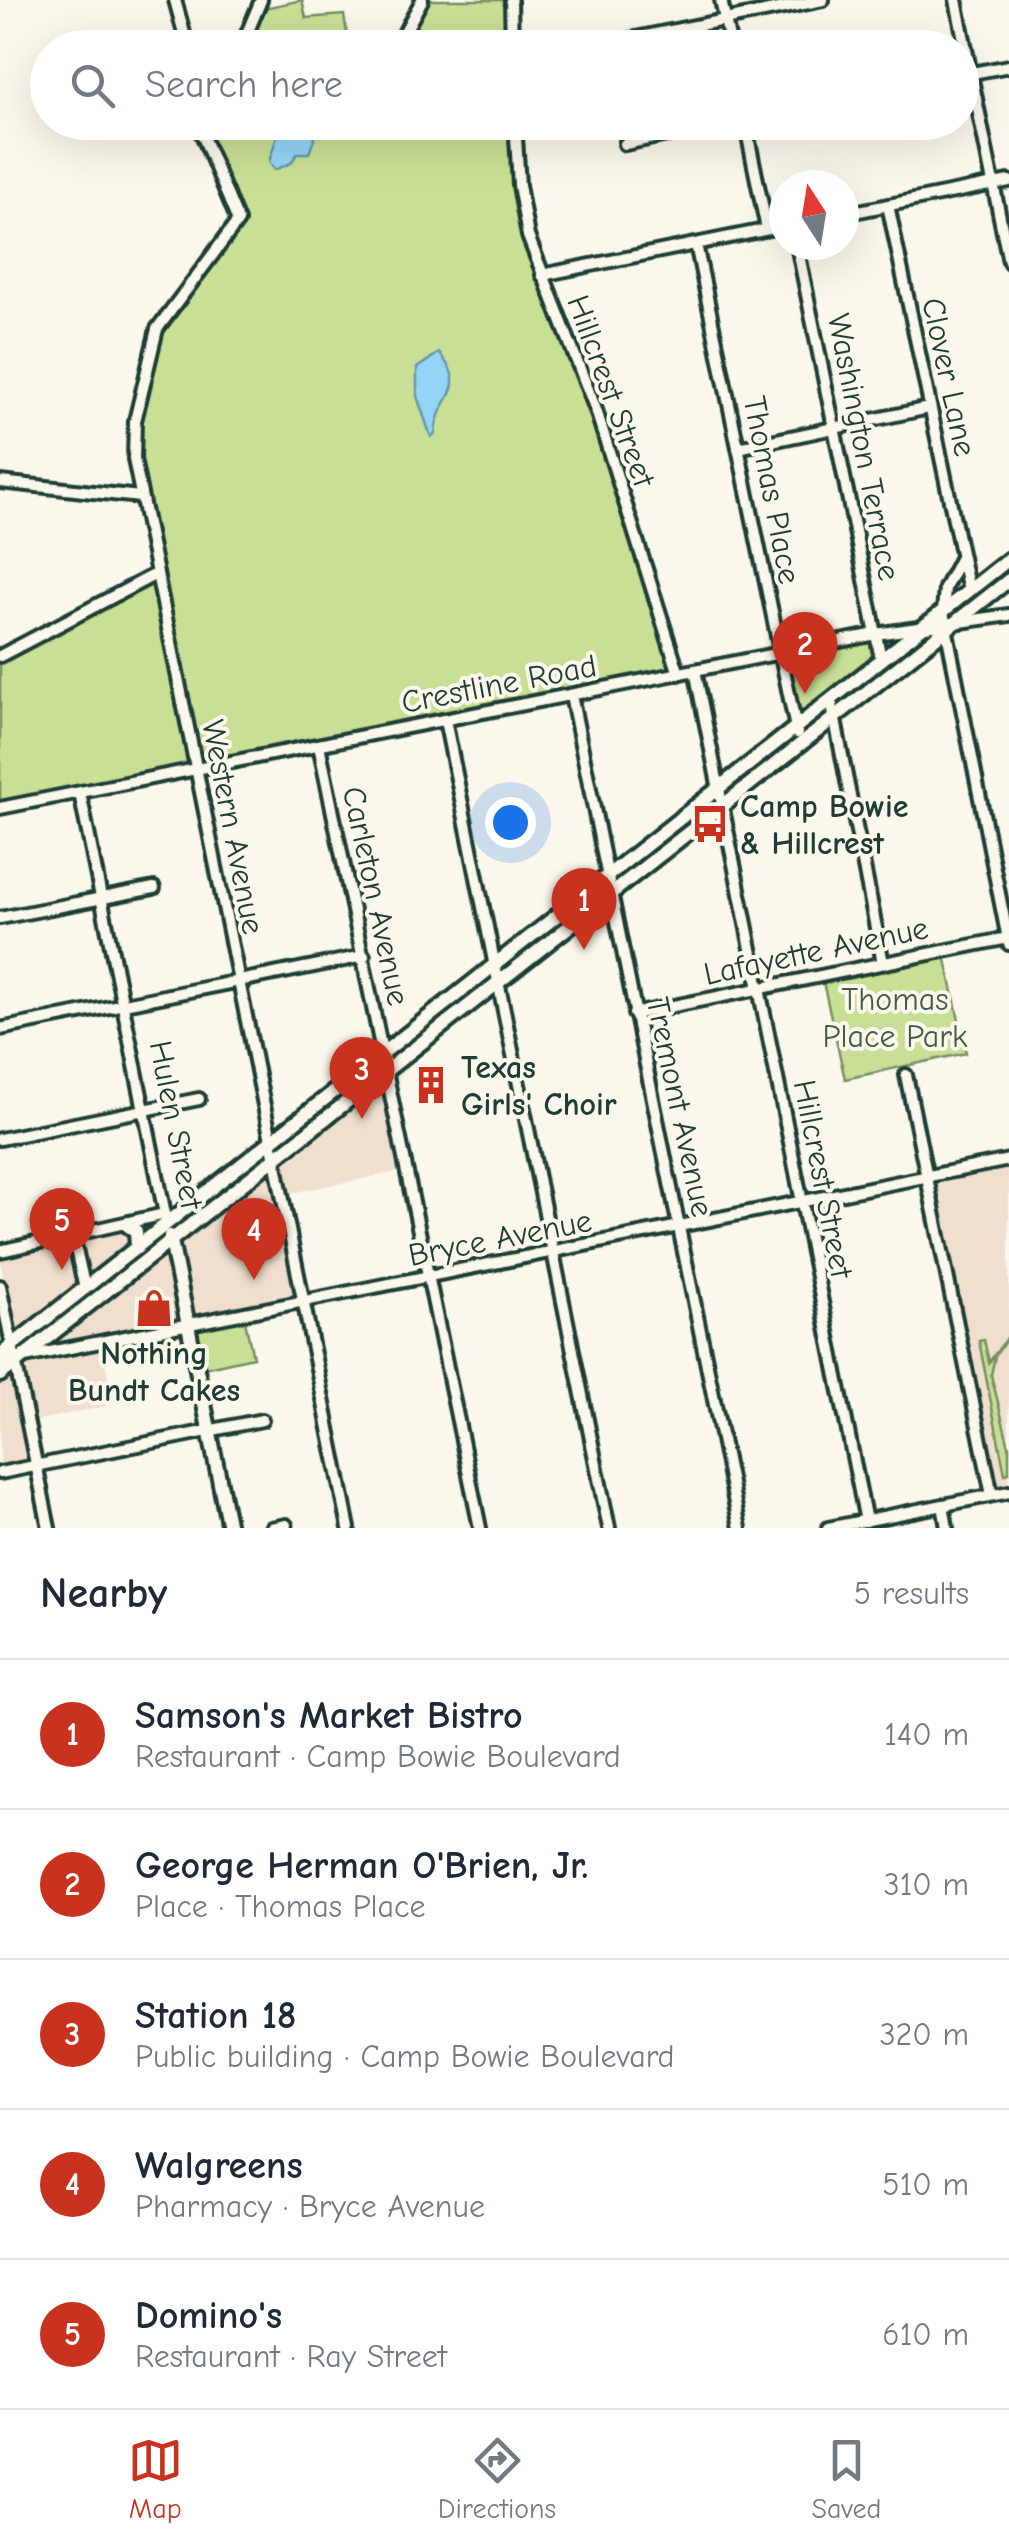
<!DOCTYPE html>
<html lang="en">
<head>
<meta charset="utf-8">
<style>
	body { margin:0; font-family:"Comic Neue",sans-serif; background:#f2f2f3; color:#1f2937 }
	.compass { position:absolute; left:769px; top:170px; width:90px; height:90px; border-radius:50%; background:#fff; box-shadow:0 10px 40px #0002; rotate:348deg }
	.you { position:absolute; left:510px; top:822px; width:35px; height:35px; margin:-25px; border:8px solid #fff; border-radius:50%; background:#1a73e8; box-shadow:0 0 0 15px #1a73e833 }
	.badge { display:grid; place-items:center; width:65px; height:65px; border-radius:50%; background:#c8321e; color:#fff; font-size:32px; font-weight:700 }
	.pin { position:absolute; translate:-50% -82px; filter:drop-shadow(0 2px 5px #0008) }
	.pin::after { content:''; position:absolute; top:52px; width:35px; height:30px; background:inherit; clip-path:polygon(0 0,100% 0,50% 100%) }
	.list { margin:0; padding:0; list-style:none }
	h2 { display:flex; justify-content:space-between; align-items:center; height:130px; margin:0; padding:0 40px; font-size:42px }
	h2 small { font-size:32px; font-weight:400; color:#747a83 }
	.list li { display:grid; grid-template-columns:65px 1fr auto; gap:30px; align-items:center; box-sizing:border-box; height:150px; padding:0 40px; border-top:2px solid #e0e1e3 }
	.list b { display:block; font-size:38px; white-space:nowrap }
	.list p { margin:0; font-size:32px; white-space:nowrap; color:#747a83 }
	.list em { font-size:32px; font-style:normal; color:#747a83 }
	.icon { flex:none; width:55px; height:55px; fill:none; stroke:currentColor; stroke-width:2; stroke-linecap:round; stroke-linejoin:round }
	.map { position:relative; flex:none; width:1009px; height:1528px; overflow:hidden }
	.search { position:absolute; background:#fff; box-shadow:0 10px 40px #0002; left:30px; right:30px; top:30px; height:110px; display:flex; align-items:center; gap:25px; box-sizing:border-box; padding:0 35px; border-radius:55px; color:#747a83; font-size:38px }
	.sheet { height:880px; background:#fff }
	nav { display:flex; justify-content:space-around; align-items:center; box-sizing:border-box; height:140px; border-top:2px solid #e0e1e3; background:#fff; font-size:28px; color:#747a83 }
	nav a { display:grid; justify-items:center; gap:5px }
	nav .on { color:#c8321e }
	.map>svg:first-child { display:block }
	.built { fill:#f0dfce }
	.green { fill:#c9df95; stroke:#748e64; stroke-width:2.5 }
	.water { fill:#96d4f7; stroke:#6698a9; stroke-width:2.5 }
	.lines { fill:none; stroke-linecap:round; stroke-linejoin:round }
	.minor-casing { stroke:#1f3d34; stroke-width:18 }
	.major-casing { stroke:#1f3d34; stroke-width:20 }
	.minor { stroke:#fbf7ec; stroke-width:10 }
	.major { stroke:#fbf7ec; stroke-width:12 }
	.labels { text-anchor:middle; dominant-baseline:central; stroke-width:8; stroke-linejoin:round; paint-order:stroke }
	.street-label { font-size:32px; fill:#1f3d34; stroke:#fbf7ec }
	.poi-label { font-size:32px; font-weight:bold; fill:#1f3d34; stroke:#fbf7ec; text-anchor:start }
	.park-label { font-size:32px; fill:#415d47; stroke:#fbf7ec }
</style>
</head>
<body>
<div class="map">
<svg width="1009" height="1528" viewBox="0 0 1009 1528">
	<rect width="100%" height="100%" fill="#fbf7ec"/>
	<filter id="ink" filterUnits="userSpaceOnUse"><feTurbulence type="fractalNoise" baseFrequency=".01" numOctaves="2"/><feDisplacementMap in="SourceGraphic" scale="20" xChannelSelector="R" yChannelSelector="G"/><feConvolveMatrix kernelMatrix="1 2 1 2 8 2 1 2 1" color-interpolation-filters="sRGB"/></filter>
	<g filter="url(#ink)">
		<g class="built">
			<path d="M 388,1077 L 407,1170 L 281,1195 L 303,1303 L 102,1348 L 111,1392 L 107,1406 L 25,1423 L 31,1461 L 0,1467 L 0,1384 Z"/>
			<path d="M 1009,1169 L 1009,1483 L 997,1485 L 937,1184 Z"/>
			<path d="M 130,1231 L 134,1238 L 0,1345 L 0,1304 L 7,1302 L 0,1257 Z"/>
		</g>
		<g class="green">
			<path d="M 302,0 L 306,18 L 344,15 L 349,47 L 245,48 L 264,8 Z"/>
			<path d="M 427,0 L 507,0 L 508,47 L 404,48 Z"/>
			<path d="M 201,123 L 511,123 L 513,184 L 521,227 L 592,413 L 673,669 L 0,802 L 0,661 L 161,578 L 138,452 L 139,422 L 159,334 L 241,222 Z"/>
			<path d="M 908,633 L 797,720 L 785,656 Z"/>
			<path d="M 945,955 L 966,1053 L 845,1079 L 823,982 Z"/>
			<path d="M 244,1317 L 253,1357 L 203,1368 L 195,1328 Z"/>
			<path d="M 1009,1335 L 995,1356 L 991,1375 L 1009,1446 L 1009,1473 L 1005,1474 L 979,1341 L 984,1340 L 989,1362 Z"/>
		</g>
		<g class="water">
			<path d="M 281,123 L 320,123 L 309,153 L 298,153 L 291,163 L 275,170 L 269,162 Z"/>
			<path d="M 439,353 C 472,392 437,395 435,434 L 431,437 L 417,396 L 417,368 Z"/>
		</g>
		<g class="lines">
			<g class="minor-casing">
				<g id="minor">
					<path d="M 175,0 L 188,48"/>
					<path d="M 511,0 L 512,48"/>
					<path d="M 721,0 L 731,48"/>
					<path d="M 956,0 L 1009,262"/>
					<path d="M 606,44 L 823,0"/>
					<path d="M 241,48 L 261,0"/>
					<path d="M 396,48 L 422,0"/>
					<path d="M 962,75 L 1009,66"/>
					<path d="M 197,122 L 238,221 L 157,329 L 135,421 L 134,459 L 349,1528"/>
					<path d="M 515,122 L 519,185 L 528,236 L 596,410 L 679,674"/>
					<path d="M 745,122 L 767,229"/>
					<path d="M 625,144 L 728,122"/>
					<path d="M 888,205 L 969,591"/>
					<path d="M 844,214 L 1009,181"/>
					<path d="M 696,244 L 797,733"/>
					<path d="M 797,245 L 881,659"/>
					<path d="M 542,275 L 784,226"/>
					<path d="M 738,448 L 929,408"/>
					<path d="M 0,482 L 140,497"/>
					<path d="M 960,559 L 945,588 L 943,612 L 1009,944"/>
					<path d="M 0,656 L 156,574"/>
					<path d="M 695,670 L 866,1521"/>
					<path d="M 571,695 L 740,1528"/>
					<path d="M 831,700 L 883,963"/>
					<path d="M 445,720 L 609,1528"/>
					<path d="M 319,745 L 480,1528"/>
					<path d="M 80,793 L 167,1224"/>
					<path d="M 0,808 L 876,634 L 1009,615"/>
					<path d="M 0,918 L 154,888"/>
					<path d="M 634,1014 L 1008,938"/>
					<path d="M 0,1029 L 364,956"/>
					<path d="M 906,1075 L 992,1495"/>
					<path d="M 0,1139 L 199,1099"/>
					<path d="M 73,1236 L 85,1289"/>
					<path d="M 0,1251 L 165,1214"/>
					<path d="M 0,1286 L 49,1528"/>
					<path d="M 0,1362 L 1009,1160"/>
					<path d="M 0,1473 L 262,1420"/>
					<path d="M 943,1505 L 947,1528"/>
					<path d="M 271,1528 L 286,1525"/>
					<path d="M 828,1528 L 1009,1492"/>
				</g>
			</g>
			<g class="major-casing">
				<g id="major">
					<path d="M 127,1225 L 136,1231 L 137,1248"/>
					<path d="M 170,1236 L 229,1528"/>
					<path d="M 0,1355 L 1009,559"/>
					<path d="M 0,1375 L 1009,580"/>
				</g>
			</g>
			<use href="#minor" class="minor"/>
			<use href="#major" class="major"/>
		</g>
	</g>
	<defs>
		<g id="bus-bare" transform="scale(3)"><path d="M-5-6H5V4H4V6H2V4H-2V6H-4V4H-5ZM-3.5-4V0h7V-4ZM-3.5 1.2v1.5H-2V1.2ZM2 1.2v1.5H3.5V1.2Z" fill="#c8321e" stroke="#fbf7ec" stroke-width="2.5" paint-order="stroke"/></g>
		<g id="building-bare" transform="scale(3)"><path d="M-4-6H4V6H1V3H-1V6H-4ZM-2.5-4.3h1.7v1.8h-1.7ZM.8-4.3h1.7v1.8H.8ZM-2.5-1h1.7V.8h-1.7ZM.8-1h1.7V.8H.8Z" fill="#c8321e" stroke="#fbf7ec" stroke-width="2.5" paint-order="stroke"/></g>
		<g id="shop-bare" transform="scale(3)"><path d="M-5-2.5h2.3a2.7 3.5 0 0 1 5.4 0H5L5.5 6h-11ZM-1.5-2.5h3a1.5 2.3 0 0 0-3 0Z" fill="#c8321e" stroke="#fbf7ec" stroke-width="2.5" paint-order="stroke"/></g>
	</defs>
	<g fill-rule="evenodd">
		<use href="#bus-bare" x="710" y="824"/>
		<use href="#building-bare" x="431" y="1085"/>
		<use href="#shop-bare" x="154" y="1308"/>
	</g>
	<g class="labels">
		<g class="street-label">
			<text transform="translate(949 377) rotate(78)">Clover Lane</text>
			<text transform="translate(611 391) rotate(70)">Hillcrest Street</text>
			<text transform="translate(864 447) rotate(79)">Washington Terrace</text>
			<text transform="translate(772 490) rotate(79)">Thomas Place</text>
			<text transform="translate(499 684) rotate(-11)">Crestline Road</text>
			<text transform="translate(233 827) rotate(79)">Western Avenue</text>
			<text transform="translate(376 896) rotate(78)">Carleton Avenue</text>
			<text transform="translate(816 951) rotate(-12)">Lafayette Avenue</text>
			<text transform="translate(680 1107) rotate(78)">Tremont Avenue</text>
			<text transform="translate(176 1125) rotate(79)">Hulen Street</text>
			<text transform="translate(823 1179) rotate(79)">Hillcrest Street</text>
			<text transform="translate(500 1238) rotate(-11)">Bryce Avenue</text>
		</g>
		<g class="poi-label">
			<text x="740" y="806">Camp Bowie<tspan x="740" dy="37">&amp; Hillcrest</tspan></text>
			<text x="461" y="1067">Texas<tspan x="461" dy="37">Girls' Choir</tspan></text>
			<text x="154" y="1353" text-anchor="middle">Nothing<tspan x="154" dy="37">Bundt Cakes</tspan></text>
		</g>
		<g class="park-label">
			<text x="895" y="999">Thomas<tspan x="895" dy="37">Place Park</tspan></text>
		</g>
	</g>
</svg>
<svg class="compass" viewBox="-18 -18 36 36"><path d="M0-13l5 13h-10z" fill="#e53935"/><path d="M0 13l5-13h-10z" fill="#747a83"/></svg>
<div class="you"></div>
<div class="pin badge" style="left:584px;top:950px">1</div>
<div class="pin badge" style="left:805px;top:694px">2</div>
<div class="pin badge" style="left:362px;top:1119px">3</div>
<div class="pin badge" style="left:254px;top:1280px">4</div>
<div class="pin badge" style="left:62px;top:1270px">5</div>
<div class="search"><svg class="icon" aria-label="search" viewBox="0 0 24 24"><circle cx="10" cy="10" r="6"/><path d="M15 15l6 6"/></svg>Search here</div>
</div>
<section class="sheet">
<h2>Nearby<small>5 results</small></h2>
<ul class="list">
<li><span class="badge">1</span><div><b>Samson's Market Bistro</b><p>Restaurant · Camp Bowie Boulevard</p></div><em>140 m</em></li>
<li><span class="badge">2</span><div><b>George Herman O'Brien, Jr.</b><p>Place · Thomas Place</p></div><em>310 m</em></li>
<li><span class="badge">3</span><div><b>Station 18</b><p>Public building · Camp Bowie Boulevard</p></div><em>320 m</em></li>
<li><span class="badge">4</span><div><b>Walgreens</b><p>Pharmacy · Bryce Avenue</p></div><em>510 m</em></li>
<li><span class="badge">5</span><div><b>Domino's</b><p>Restaurant · Ray Street</p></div><em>610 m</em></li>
</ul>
</section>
<nav>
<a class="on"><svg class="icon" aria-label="map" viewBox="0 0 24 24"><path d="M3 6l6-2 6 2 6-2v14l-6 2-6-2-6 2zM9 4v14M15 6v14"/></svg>Map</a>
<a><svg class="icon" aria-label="directions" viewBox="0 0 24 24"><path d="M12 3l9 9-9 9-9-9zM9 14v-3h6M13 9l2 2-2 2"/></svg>Directions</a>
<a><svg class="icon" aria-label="saved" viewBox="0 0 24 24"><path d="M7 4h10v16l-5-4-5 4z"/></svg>Saved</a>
</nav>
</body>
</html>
